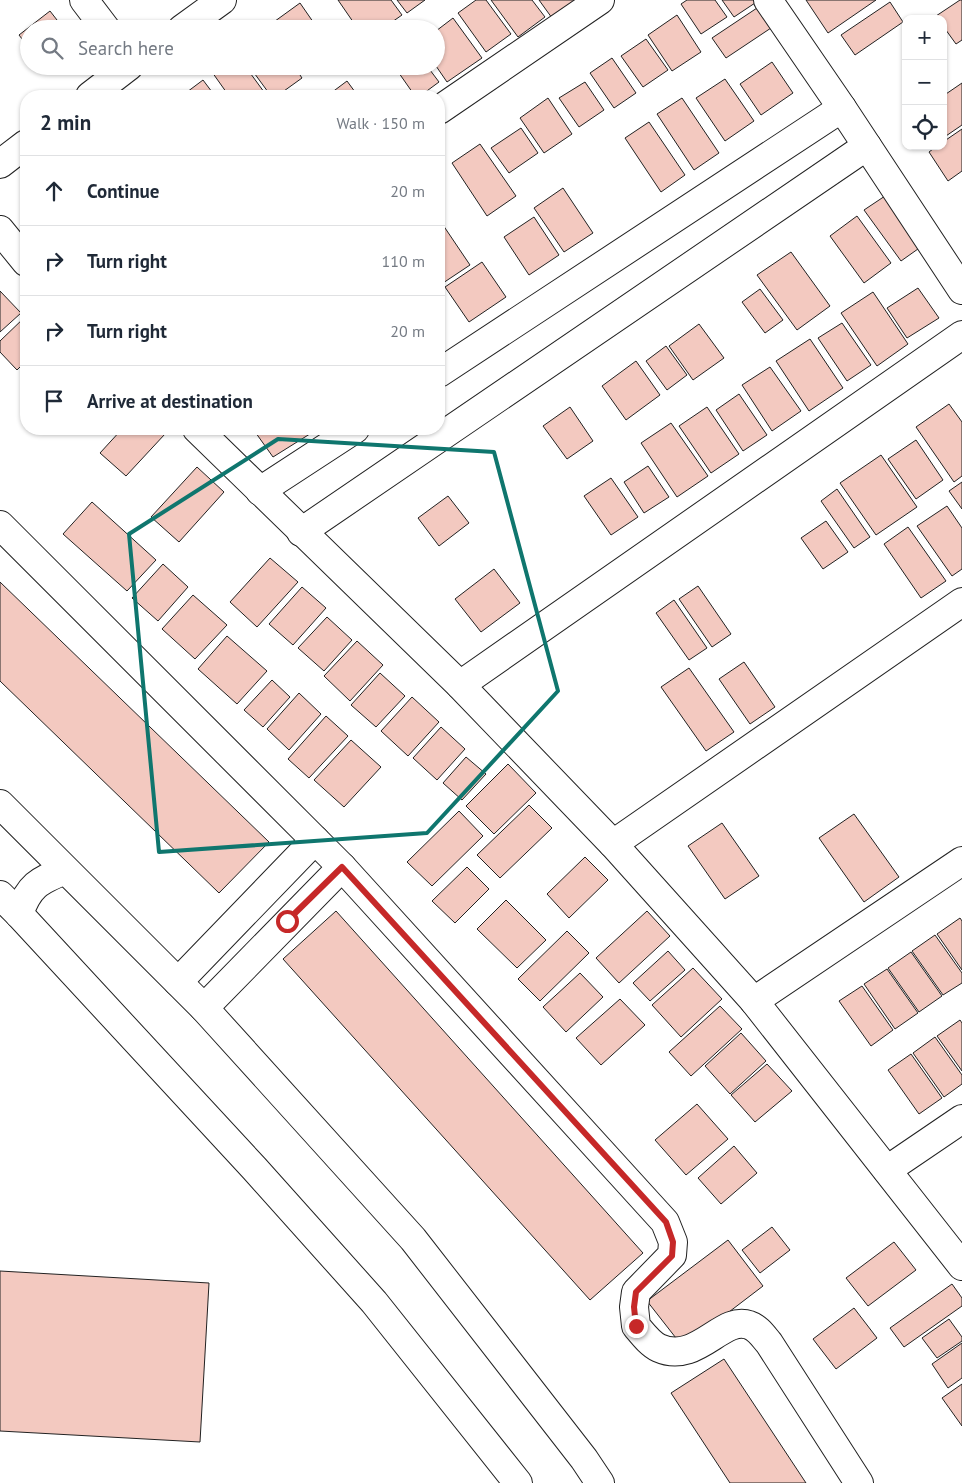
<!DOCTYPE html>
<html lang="en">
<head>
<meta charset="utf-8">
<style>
	body { margin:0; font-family:"PT Sans",sans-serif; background:#f6f6f7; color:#1f2937 }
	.controls { position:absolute; right:15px; top:15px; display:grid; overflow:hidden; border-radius:10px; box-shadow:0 1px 4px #0004 }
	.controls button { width:45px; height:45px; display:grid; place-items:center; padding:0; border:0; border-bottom:1px solid #e0e1e3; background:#fff; color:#1f2937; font:25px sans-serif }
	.stop { position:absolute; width:15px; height:15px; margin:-11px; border:4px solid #c62828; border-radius:50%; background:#fff }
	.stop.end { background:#c62828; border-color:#fff; box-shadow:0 1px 5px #0008 }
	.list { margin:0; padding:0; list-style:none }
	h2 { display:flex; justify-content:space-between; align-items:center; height:65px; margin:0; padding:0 20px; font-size:21px }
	h2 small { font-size:16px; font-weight:400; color:#747a83 }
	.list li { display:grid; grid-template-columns:32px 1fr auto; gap:15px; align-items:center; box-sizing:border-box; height:70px; padding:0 20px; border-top:1px solid #e0e1e3 }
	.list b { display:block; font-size:19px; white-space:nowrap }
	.list em { font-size:16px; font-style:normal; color:#747a83 }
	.icon { flex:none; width:28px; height:28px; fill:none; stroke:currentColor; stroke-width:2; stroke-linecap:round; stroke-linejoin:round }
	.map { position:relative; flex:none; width:962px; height:1483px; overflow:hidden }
	.search { position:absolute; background:#fff; box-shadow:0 1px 4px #0004; left:20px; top:20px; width:425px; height:55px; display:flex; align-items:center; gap:12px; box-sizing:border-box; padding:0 18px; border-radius:28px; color:#747a83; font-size:19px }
	.panel { position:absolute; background:#fff; box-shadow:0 1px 4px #0004; left:20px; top:90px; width:425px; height:345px; border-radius:20px }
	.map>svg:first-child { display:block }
	.building { fill:#f3c9c0; stroke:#222 }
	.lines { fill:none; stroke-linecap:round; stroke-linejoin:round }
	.minor-casing { stroke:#222; stroke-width:30 }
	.minor { stroke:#fff; stroke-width:28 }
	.route { stroke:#c62828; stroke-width:6 }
	.marked { fill:none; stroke:#0f766e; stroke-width:4; stroke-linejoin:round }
</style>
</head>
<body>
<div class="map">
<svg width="962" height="1483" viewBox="0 0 962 1483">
	<rect width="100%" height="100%" fill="#fff"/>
	<g class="building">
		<path d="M 338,0 L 391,0 L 402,15 L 382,29 L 358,29 Z"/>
		<path d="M 397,0 L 425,0 L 407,13 Z"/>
		<path d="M 476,0 L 486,0 L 511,34 L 486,52 L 458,13 Z"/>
		<path d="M 491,0 L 532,0 L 545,17 L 518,37 Z"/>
		<path d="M 539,0 L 575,0 L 576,1 L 552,18 Z"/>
		<path d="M 687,0 L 715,0 L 727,17 L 701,34 L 681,4 Z"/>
		<path d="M 722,0 L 757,0 L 758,1 L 734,17 Z"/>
		<path d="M 806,0 L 876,0 L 828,33 Z"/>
		<path d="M 960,0 L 962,0 L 962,40 L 956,44 L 943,26 L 943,19 L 938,19 L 936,16 Z"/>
		<path d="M 890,2 L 903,22 L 855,55 L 841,35 Z"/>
		<path d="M 300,3 L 318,29 L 275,29 L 271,24 Z"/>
		<path d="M 760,6 L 774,26 L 726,58 L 712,38 Z"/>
		<path d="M 50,11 L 64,29 L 29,29 L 29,48 L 19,35 Z"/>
		<path d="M 677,15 L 701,52 L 672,71 L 648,35 Z"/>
		<path d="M 453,18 L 482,58 L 447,82 L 436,66 L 436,31 Z"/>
		<path d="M 646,39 L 668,70 L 643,87 L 621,56 Z"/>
		<path d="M 612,58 L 636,93 L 614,108 L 590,73 Z"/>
		<path d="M 772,62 L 793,93 L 761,115 L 740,84 Z"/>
		<path d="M 221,66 L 245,66 L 267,96 L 229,96 L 212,72 Z"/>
		<path d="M 249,66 L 294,66 L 302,78 L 277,96 L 271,96 Z"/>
		<path d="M 394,66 L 427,66 L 439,82 L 420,96 L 415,96 Z"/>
		<path d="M 725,79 L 754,121 L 725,141 L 696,98 Z"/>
		<path d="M 203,80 L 215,96 L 184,96 L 183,95 Z"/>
		<path d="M 347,81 L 358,96 L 327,96 Z"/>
		<path d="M 585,82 L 604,110 L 579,127 L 559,98 Z"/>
		<path d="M 962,83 L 962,125 L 943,138 L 943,96 Z"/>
		<path d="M 548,98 L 572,134 L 544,153 L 520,118 Z"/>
		<path d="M 682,98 L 719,153 L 694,170 L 657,114 Z"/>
		<path d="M 649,122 L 685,175 L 661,192 L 625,138 Z"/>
		<path d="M 521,128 L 538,153 L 509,173 L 491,148 Z"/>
		<path d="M 962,129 L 962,171 L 948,181 L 929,152 L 937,146 L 943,146 L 943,142 Z"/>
		<path d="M 480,144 L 516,196 L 487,216 L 452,163 Z"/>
		<path d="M 563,188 L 593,233 L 564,252 L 534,208 Z"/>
		<path d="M 888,194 L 925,244 L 901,261 L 864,210 Z"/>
		<path d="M 857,216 L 891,263 L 864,283 L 830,236 Z"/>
		<path d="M 534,217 L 559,255 L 529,275 L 504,237 Z"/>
		<path d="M 443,225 L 470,265 L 440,285 L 439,283 L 439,228 Z"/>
		<path d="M 791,252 L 830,306 L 797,330 L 757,275 Z"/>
		<path d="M 482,262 L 506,297 L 469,322 L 445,287 Z"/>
		<path d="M 918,288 L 939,318 L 907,338 L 887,308 Z"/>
		<path d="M 760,289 L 783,320 L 765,333 L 742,302 Z"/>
		<path d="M 0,291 L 21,313 L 0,332 Z"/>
		<path d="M 873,292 L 908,344 L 877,366 L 841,313 Z"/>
		<path d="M 26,316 L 26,361 L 17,370 L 0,352 L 0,341 Z"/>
		<path d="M 842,323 L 871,365 L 847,381 L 818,338 Z"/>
		<path d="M 699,324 L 724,358 L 693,380 L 669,346 Z"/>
		<path d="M 810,339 L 843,388 L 809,411 L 776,361 Z"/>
		<path d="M 666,346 L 687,375 L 667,390 L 646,361 Z"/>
		<path d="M 636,361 L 660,395 L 626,420 L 602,386 Z"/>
		<path d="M 770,367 L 801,411 L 772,431 L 742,385 Z"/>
		<path d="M 739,394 L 767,435 L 743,451 L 716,410 Z"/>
		<path d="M 949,404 L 962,422 L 962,476 L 954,482 L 916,427 Z"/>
		<path d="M 570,407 L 593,441 L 567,459 L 543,426 Z"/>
		<path d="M 707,407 L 739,454 L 711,473 L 679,426 Z"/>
		<path d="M 671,423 L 708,476 L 677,497 L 641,443 Z"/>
		<path d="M 122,429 L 159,429 L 165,434 L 126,476 L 100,453 Z"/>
		<path d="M 253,429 L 311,429 L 313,432 L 273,457 Z"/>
		<path d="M 916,440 L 943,480 L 916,499 L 888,459 Z"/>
		<path d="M 881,455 L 917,507 L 876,535 L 840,483 Z"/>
		<path d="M 648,466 L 669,497 L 644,513 L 624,482 Z"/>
		<path d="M 197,467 L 224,492 L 179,542 L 151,517 Z"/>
		<path d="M 611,478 L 638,517 L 611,535 L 584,496 Z"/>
		<path d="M 962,482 L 962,509 L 949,491 Z"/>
		<path d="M 837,489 L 870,537 L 854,548 L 821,501 Z"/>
		<path d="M 448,496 L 469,523 L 439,546 L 418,518 Z"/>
		<path d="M 92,502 L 156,560 L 127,591 L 63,534 Z"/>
		<path d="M 947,506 L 962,528 L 962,569 L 952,576 L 917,526 Z"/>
		<path d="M 826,521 L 848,552 L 823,569 L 801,538 Z"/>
		<path d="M 908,527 L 946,581 L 921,598 L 884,544 Z"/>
		<path d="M 270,558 L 298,582 L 257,627 L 230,602 Z"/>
		<path d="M 163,564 L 188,587 L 158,621 L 132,598 Z"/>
		<path d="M 494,569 L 520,603 L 481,632 L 455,599 Z"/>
		<path d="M 0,582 L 269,842 L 219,893 L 0,681 Z"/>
		<path d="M 698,586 L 731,634 L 712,647 L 679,599 Z"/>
		<path d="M 302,587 L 326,608 L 293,645 L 269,624 Z"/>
		<path d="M 193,595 L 227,625 L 195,659 L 162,629 Z"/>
		<path d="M 674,600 L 707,648 L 689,660 L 656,613 Z"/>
		<path d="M 327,617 L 352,640 L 324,671 L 298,648 Z"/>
		<path d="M 227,636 L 267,671 L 237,704 L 198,669 Z"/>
		<path d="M 357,641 L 383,665 L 350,701 L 324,676 Z"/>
		<path d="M 744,662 L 775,707 L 750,724 L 719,679 Z"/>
		<path d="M 689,668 L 734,732 L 706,751 L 661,687 Z"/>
		<path d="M 380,673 L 405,696 L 376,727 L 351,705 Z"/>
		<path d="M 272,680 L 290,697 L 263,727 L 244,710 Z"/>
		<path d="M 299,693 L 321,714 L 289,750 L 267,729 Z"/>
		<path d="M 412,697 L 439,722 L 408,756 L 381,731 Z"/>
		<path d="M 326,716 L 348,736 L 309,778 L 288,759 Z"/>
		<path d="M 441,727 L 465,749 L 437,780 L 413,758 Z"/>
		<path d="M 351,740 L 381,767 L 344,807 L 314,780 Z"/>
		<path d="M 466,757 L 486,774 L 462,800 L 443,783 Z"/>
		<path d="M 508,764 L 536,793 L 494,834 L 466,806 Z"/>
		<path d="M 529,805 L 552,828 L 500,878 L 477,855 Z"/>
		<path d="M 459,811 L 483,836 L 432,886 L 407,862 Z"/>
		<path d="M 854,814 L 899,877 L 864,902 L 819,838 Z"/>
		<path d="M 722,823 L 759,876 L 725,899 L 688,846 Z"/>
		<path d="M 585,857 L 608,880 L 569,918 L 547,894 Z"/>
		<path d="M 467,867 L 489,889 L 455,923 L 432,901 Z"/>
		<path d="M 506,900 L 546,940 L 517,968 L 477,929 Z"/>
		<path d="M 336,911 L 643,1253 L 590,1300 L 283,959 Z"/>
		<path d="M 647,911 L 670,936 L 619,983 L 596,958 Z"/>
		<path d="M 960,918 L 962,921 L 962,970 L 937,934 Z"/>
		<path d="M 567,931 L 589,953 L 540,1001 L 518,979 Z"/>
		<path d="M 935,935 L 962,973 L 962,983 L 943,995 L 912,951 Z"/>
		<path d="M 668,951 L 685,970 L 650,1001 L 633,983 Z"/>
		<path d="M 911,952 L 942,996 L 919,1012 L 888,968 Z"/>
		<path d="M 693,968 L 722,999 L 681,1037 L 652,1005 Z"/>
		<path d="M 887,969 L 918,1013 L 895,1029 L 864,984 Z"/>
		<path d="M 580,973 L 603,997 L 566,1032 L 543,1007 Z"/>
		<path d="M 862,986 L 893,1030 L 871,1046 L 839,1001 Z"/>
		<path d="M 620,999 L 645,1025 L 601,1065 L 576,1038 Z"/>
		<path d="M 720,1006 L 742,1029 L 691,1076 L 669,1052 Z"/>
		<path d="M 960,1020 L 962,1023 L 962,1071 L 937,1036 Z"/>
		<path d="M 741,1033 L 766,1061 L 730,1094 L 705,1066 Z"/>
		<path d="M 935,1037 L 962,1075 L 962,1084 L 944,1097 L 913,1053 Z"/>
		<path d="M 911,1054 L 942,1098 L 919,1114 L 888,1070 Z"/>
		<path d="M 767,1064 L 792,1091 L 755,1122 L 731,1095 Z"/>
		<path d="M 697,1104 L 728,1139 L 686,1175 L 655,1140 Z"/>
		<path d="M 734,1146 L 757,1173 L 721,1204 L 698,1178 Z"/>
		<path d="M 772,1227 L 790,1250 L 760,1273 L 742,1250 Z"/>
		<path d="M 728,1240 L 763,1286 L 683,1347 L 647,1301 Z"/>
		<path d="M 894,1242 L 916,1270 L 868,1306 L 846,1278 Z"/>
		<path d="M 0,1271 L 209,1283 L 200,1442 L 0,1431 Z"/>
		<path d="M 952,1284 L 962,1298 L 962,1306 L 904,1347 L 890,1328 Z"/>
		<path d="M 854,1308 L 877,1338 L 836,1369 L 813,1339 Z"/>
		<path d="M 949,1319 L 962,1337 L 962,1341 L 937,1358 L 922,1338 Z"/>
		<path d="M 962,1343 L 962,1378 L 948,1388 L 932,1364 Z"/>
		<path d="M 724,1359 L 806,1483 L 730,1483 L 671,1393 Z"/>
		<path d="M 962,1384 L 962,1426 L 942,1398 Z"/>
	</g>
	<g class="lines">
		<g class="minor-casing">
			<g id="minor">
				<path d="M 84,0 L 106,29"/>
				<path d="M 768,0 L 842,108 L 962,290"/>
				<path d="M 182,29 L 222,0"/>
				<path d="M 90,96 L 129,66"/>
				<path d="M 439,110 L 600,0"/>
				<path d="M 0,164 L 26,144"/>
				<path d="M 0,230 L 26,262"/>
				<path d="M 439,373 L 842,108"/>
				<path d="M 197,429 L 460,685 L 613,844 L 754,1001 L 962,1266"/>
				<path d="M 260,491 L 355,429"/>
				<path d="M 0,525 L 342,867 L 665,1222 L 673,1242 L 672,1255 L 636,1292 L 634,1307 L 636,1326 C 642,1333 650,1344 659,1348 C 697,1365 722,1315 749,1325 C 758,1328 763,1336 769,1343 L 859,1483"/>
				<path d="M 301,532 L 867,146"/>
				<path d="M 460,685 L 962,335"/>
				<path d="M 0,804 L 204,1008 L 413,1239 L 584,1459 L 600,1483"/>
				<path d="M 613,844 L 962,602"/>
				<path d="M 0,895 L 19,914 L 254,1168 L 374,1302 L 518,1483"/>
				<path d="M 19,914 C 29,885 39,881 65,870"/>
				<path d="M 178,982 L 315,840"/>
				<path d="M 754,1001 L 962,861"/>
				<path d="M 204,1008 L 342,867"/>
				<path d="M 887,1170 L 962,1119"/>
			</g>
		</g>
		<use href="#minor" class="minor"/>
	</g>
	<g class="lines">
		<path class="route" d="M 287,921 L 342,867 L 666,1222 L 673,1242 L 672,1256 L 636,1292 L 634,1307 L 636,1326"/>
	</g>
	<path class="marked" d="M 278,439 L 494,452 L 558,691 L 427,833 L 159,852 L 129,534 Z"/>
</svg>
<div class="controls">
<button>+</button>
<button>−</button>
<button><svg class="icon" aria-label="locate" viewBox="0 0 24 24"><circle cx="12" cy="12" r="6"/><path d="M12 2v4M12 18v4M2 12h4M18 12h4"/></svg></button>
</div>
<div class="stop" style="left:287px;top:921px"></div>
<div class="stop end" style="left:636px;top:1326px"></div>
<div class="search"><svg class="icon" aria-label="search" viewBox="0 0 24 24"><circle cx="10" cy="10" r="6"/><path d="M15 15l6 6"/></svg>Search here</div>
<section class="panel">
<h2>2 min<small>Walk · 150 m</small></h2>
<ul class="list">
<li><svg class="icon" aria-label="ahead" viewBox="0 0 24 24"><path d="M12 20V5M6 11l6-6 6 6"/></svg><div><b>Continue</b></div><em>20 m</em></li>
<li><svg class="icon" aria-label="right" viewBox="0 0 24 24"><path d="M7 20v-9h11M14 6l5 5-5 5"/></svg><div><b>Turn right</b></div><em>110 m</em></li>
<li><svg class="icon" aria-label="right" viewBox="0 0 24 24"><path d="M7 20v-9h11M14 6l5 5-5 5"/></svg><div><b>Turn right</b></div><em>20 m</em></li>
<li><svg class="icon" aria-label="arrive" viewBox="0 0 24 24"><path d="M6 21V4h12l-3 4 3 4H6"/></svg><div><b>Arrive at destination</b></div></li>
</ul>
</section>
</div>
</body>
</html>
